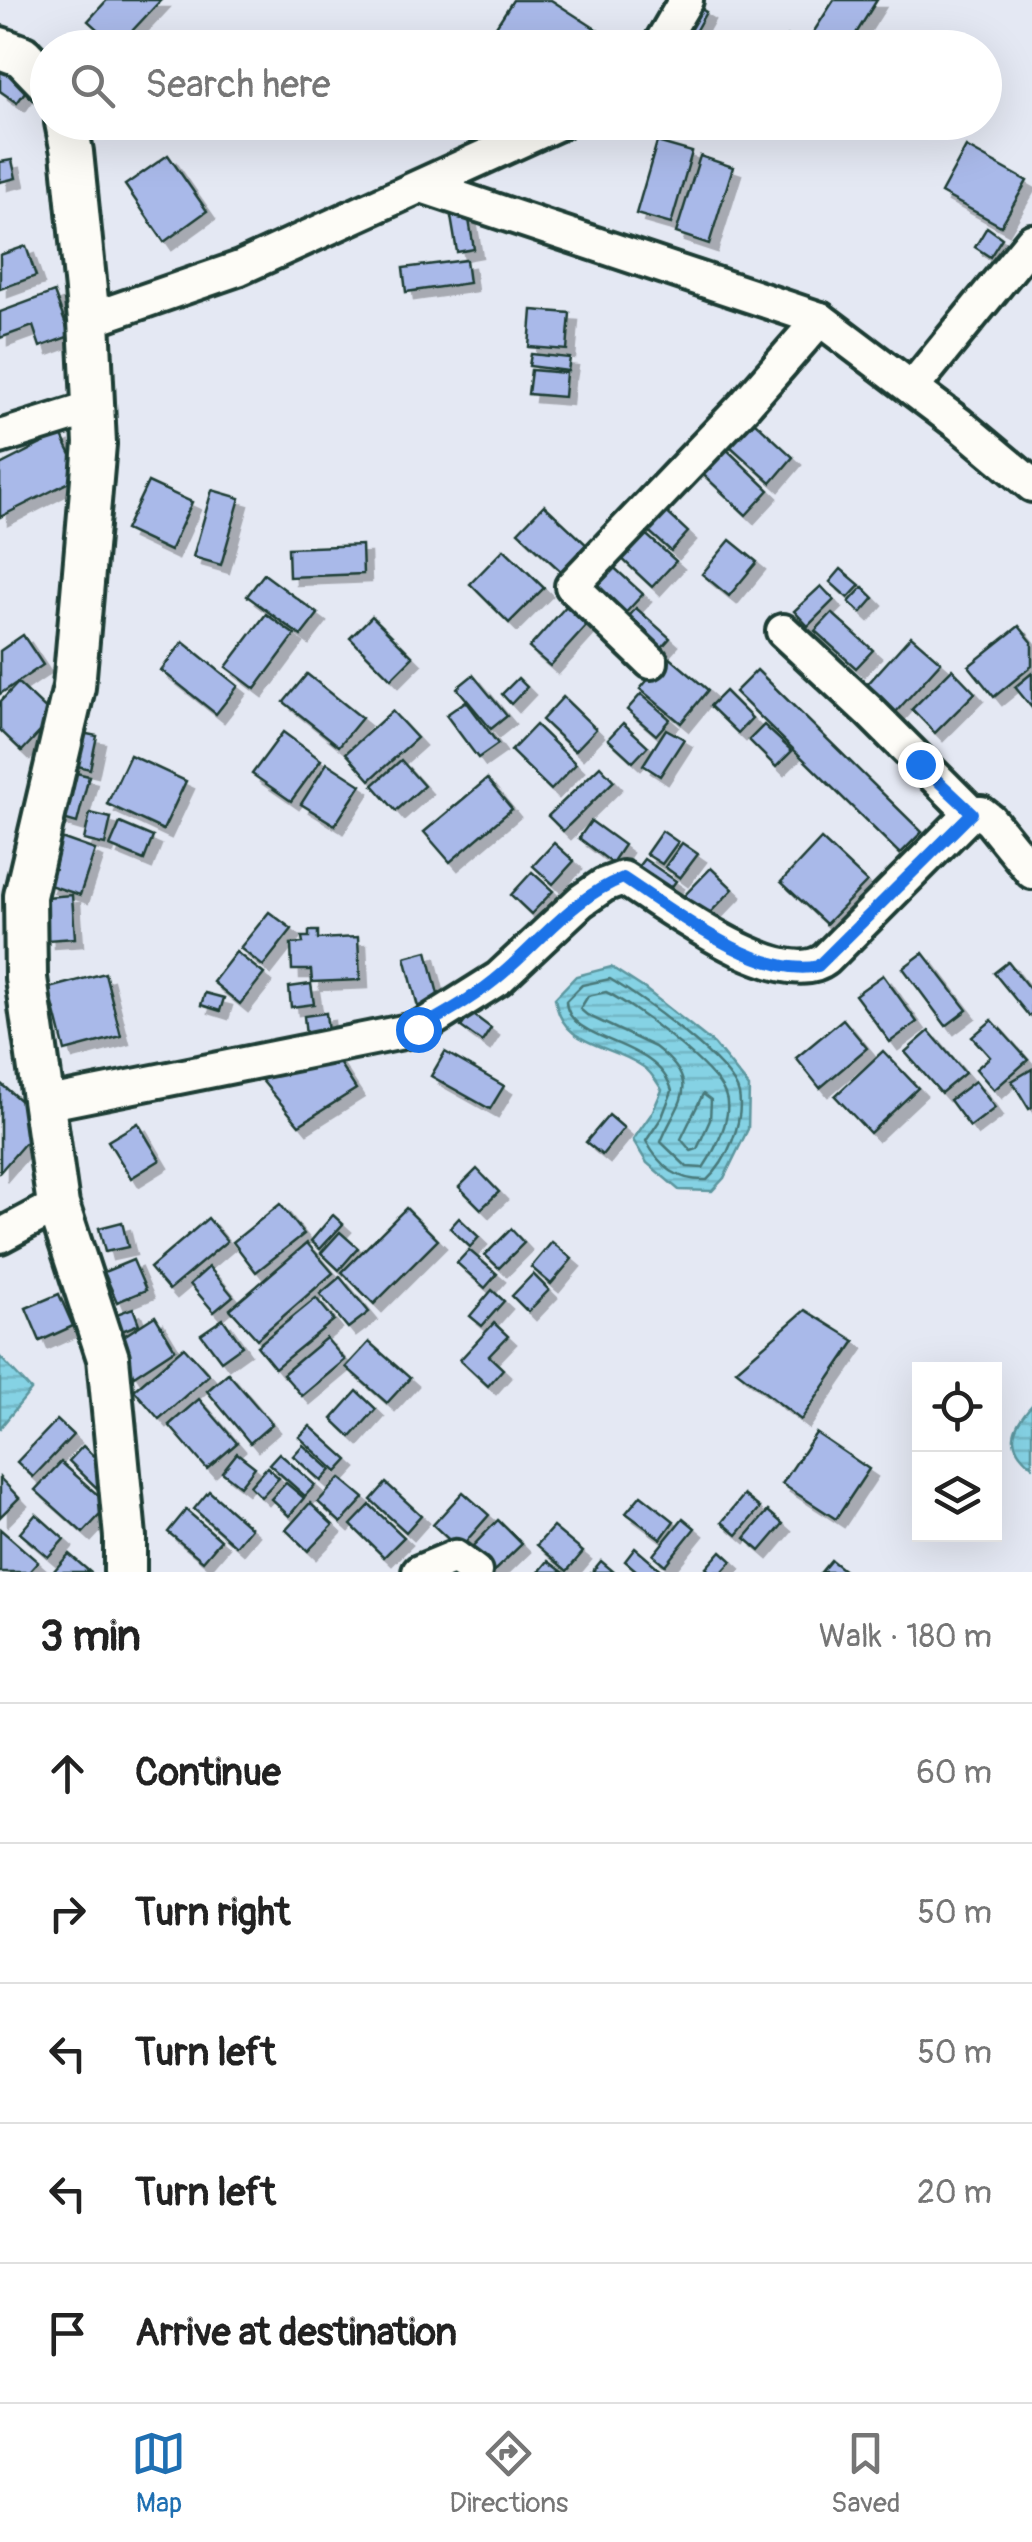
<!DOCTYPE html>
<html lang="en">
<head>
<meta charset="utf-8">
<style>
	body { margin:0; font-family:Pangolin,sans-serif; background:#f6f6f6; color:#222 }
	.controls { position:absolute; right:30px; bottom:30px; display:grid; overflow:hidden; border-radius:0px; box-shadow:0 10px 40px #0002 }
	.controls button { width:90px; height:90px; display:grid; place-items:center; padding:0; border:0; border-bottom:2px solid #e0e0e0; background:#fff; color:#222; font:50px sans-serif }
	.stop { position:absolute; width:30px; height:30px; margin:-22px; border:8px solid #1a73e8; border-radius:50%; background:#fff }
	.stop.end { background:#1a73e8; border-color:#fff; box-shadow:0 2px 10px #0008 }
	.list { margin:0; padding:0; list-style:none }
	h2 { display:flex; justify-content:space-between; align-items:center; height:130px; margin:0; padding:0 40px; font-size:42px }
	h2 small { font-size:32px; font-weight:400; color:#767676 }
	.list li { display:grid; grid-template-columns:65px 1fr auto; gap:30px; align-items:center; box-sizing:border-box; height:140px; padding:0 40px; border-top:2px solid #e0e0e0 }
	.list b { display:block; font-size:38px; white-space:nowrap }
	.list em { font-size:32px; font-style:normal; color:#767676 }
	.icon { flex:none; width:55px; height:55px; fill:none; stroke:currentColor; stroke-width:2; stroke-linecap:round; stroke-linejoin:round }
	.map { position:relative; flex:none; width:1032px; height:1572px; overflow:hidden }
	.search { position:absolute; background:#fff; box-shadow:0 10px 40px #0002; left:30px; right:30px; top:30px; height:110px; display:flex; align-items:center; gap:25px; box-sizing:border-box; padding:0 35px; border-radius:55px; color:#767676; font-size:38px }
	.sheet { height:830px; background:#fff }
	nav { display:flex; justify-content:space-around; align-items:center; box-sizing:border-box; height:140px; border-top:2px solid #e0e0e0; background:#fff; font-size:28px; color:#767676 }
	nav a { display:grid; justify-items:center; gap:5px }
	nav .on { color:#1f6fb2 }
	.map>svg:first-child { display:block }
	.water { fill:url(#water-rules); stroke:#5c969e; stroke-width:2.5 }
	.lines { fill:none; stroke-linecap:round; stroke-linejoin:round }
	.shore { stroke:#48797a; stroke-width:2.5 }
	.building { fill:#a9b9e9; stroke:#1f3d34; stroke-width:2.5; filter:url(#shadow) }
	.minor-casing { stroke:#1f3d34; stroke-width:40 }
	.tertiary-casing { stroke:#1f3d34; stroke-width:48 }
	.minor { stroke:#fdfcf7; stroke-width:32 }
	.tertiary { stroke:#fdfcf7; stroke-width:40 }
	.route { stroke:#1a73e8; stroke-width:12 }
</style>
</head>
<body>
<div class="map">
<svg width="1032" height="1572" viewBox="0 0 1032 1572">
	<defs>
		<pattern id="water-rules" width="6" height="5" patternUnits="userSpaceOnUse" patternTransform="scale(2.5)"><rect width="6" height="5" fill="#85d2e4"/><path d="M0 2.5h6" fill="none" stroke="#72b5c4"/></pattern>
		<filter id="shadow"><feDropShadow dx="8" dy="8" stdDeviation="0" flood-color="#0004"/></filter>
	</defs>
	<rect width="100%" height="100%" fill="#e4e8f3"/>
	<filter id="ink" filterUnits="userSpaceOnUse"><feTurbulence type="fractalNoise" baseFrequency=".01" numOctaves="2"/><feDisplacementMap in="SourceGraphic" scale="20" xChannelSelector="R" yChannelSelector="G"/><feConvolveMatrix kernelMatrix="1 2 1 2 8 2 1 2 1" color-interpolation-filters="sRGB"/></filter>
	<g filter="url(#ink)">
		<g class="water">
			<path d="M 611,967 L 645,989 L 714,1044 L 749,1087 L 748,1129 L 724,1178 L 712,1191 L 679,1190 L 647,1163 L 633,1140 L 652,1113 L 662,1090 C 657,1082 651,1071 642,1066 C 608,1043 561,1047 555,998 L 576,976 Z"/>
			<path d="M 0,1357 L 31,1390 L 0,1428 Z"/>
			<path d="M 1032,1405 L 1032,1466 C 1006,1445 1010,1429 1032,1405 Z"/>
		</g>
		<g class="lines">
			<g class="shore">
				<path d="M 610,979 C 638,996 733,1063 739,1094 C 744,1122 727,1162 707,1180 C 677,1181 661,1168 646,1141 L 662,1117 L 672,1091 C 658,1038 567,1044 566,1001 L 582,985 Z"/>
				<path d="M 606,992 C 632,1004 715,1067 725,1094 C 734,1116 715,1150 703,1168 L 687,1167 L 661,1142 C 677,1101 705,1085 655,1047 L 587,1015 L 580,1009 L 588,996 Z"/>
				<path d="M 703,1094 L 711,1100 L 710,1120 L 697,1149 L 691,1151 L 681,1139 Z"/>
			</g>
		</g>
		<g class="building">
			<path d="M 107,0 L 161,0 L 117,47 L 88,21 Z"/>
			<path d="M 513,0 L 551,0 L 621,45 L 619,48 L 525,48 L 495,28 Z"/>
			<path d="M 834,0 L 877,0 L 847,48 L 829,48 L 811,36 Z"/>
			<path d="M 693,4 L 706,12 L 686,48 L 668,48 Z"/>
			<path d="M 788,36 L 803,48 L 779,48 Z"/>
			<path d="M 0,64 L 30,85 L 17,103 L 0,91 Z"/>
			<path d="M 657,142 L 692,152 L 671,224 L 636,214 Z"/>
			<path d="M 966,147 L 1027,181 L 1001,226 L 941,193 Z"/>
			<path d="M 168,155 L 207,211 L 164,242 L 125,185 Z"/>
			<path d="M 700,156 L 733,167 L 709,244 L 676,233 Z"/>
			<path d="M 12,160 L 16,178 L 0,182 L 0,162 Z"/>
			<path d="M 467,208 L 474,249 L 457,252 L 450,211 Z"/>
			<path d="M 987,227 L 1002,238 L 990,257 L 975,247 Z"/>
			<path d="M 26,246 L 36,276 L 0,289 L 0,255 Z"/>
			<path d="M 466,260 L 469,283 L 406,292 L 403,268 Z"/>
			<path d="M 54,292 L 70,336 L 40,347 L 33,326 L 0,338 L 0,312 Z"/>
			<path d="M 532,310 L 570,313 L 567,350 L 529,347 Z"/>
			<path d="M 531,354 L 570,358 L 568,371 L 529,366 Z"/>
			<path d="M 531,370 L 566,373 L 564,397 L 528,394 Z"/>
			<path d="M 742,410 L 793,457 L 771,483 L 719,436 Z"/>
			<path d="M 61,434 L 81,476 L 0,517 L 0,465 Z"/>
			<path d="M 717,440 L 769,490 L 746,515 L 693,465 Z"/>
			<path d="M 148,482 L 192,502 L 170,551 L 125,530 Z"/>
			<path d="M 212,490 L 240,498 L 221,565 L 193,557 Z"/>
			<path d="M 544,505 L 589,547 L 564,574 L 518,532 Z"/>
			<path d="M 661,507 L 688,532 L 671,551 L 643,526 Z"/>
			<path d="M 641,530 L 676,561 L 652,587 L 618,555 Z"/>
			<path d="M 730,540 L 757,562 L 729,596 L 702,574 Z"/>
			<path d="M 362,545 L 363,574 L 289,577 L 288,548 Z"/>
			<path d="M 504,549 L 544,588 L 509,623 L 470,584 Z"/>
			<path d="M 608,562 L 643,594 L 619,620 L 585,588 Z"/>
			<path d="M 841,569 L 860,585 L 848,598 L 830,582 Z"/>
			<path d="M 264,574 L 318,614 L 301,636 L 247,596 Z"/>
			<path d="M 821,586 L 834,600 L 808,626 L 794,611 Z"/>
			<path d="M 863,587 L 874,598 L 861,613 L 849,602 Z"/>
			<path d="M 569,603 L 590,622 L 550,666 L 529,648 Z"/>
			<path d="M 636,608 L 670,638 L 655,655 L 622,625 Z"/>
			<path d="M 832,613 L 873,650 L 856,668 L 815,631 Z"/>
			<path d="M 266,614 L 295,635 L 255,689 L 226,667 Z"/>
			<path d="M 372,616 L 413,657 L 391,679 L 350,638 Z"/>
			<path d="M 1019,626 L 1032,642 L 1032,666 L 994,697 L 969,666 Z"/>
			<path d="M 23,635 L 43,665 L 0,694 L 0,651 Z"/>
			<path d="M 911,636 L 941,662 L 895,713 L 866,686 Z"/>
			<path d="M 183,642 L 238,686 L 216,714 L 161,670 Z"/>
			<path d="M 668,656 L 708,690 L 681,723 L 640,689 Z"/>
			<path d="M 952,669 L 975,693 L 935,733 L 912,709 Z"/>
			<path d="M 757,670 L 922,832 L 900,854 L 735,692 Z"/>
			<path d="M 1032,673 L 1032,708 L 1015,687 Z"/>
			<path d="M 307,674 L 362,718 L 339,746 L 284,702 Z"/>
			<path d="M 473,675 L 507,716 L 491,729 L 457,688 Z"/>
			<path d="M 518,678 L 527,687 L 511,704 L 502,694 Z"/>
			<path d="M 18,683 L 54,717 L 22,751 L 0,730 L 0,702 Z"/>
			<path d="M 725,691 L 752,718 L 738,733 L 710,706 Z"/>
			<path d="M 641,694 L 670,719 L 656,735 L 627,710 Z"/>
			<path d="M 563,697 L 596,729 L 575,751 L 542,720 Z"/>
			<path d="M 466,701 L 498,744 L 478,758 L 446,715 Z"/>
			<path d="M 392,711 L 417,738 L 370,780 L 346,753 Z"/>
			<path d="M 623,723 L 648,746 L 633,762 L 608,739 Z"/>
			<path d="M 536,725 L 576,764 L 551,790 L 511,751 Z"/>
			<path d="M 764,725 L 792,751 L 776,767 L 749,740 Z"/>
			<path d="M 666,729 L 684,739 L 660,776 L 643,765 Z"/>
			<path d="M 72,731 L 97,736 L 90,769 L 65,763 Z"/>
			<path d="M 283,732 L 321,760 L 291,801 L 252,774 Z"/>
			<path d="M 130,755 L 186,781 L 163,830 L 107,804 Z"/>
			<path d="M 401,760 L 424,786 L 396,811 L 373,785 Z"/>
			<path d="M 327,763 L 361,785 L 335,825 L 301,804 Z"/>
			<path d="M 600,766 L 614,781 L 563,831 L 548,816 Z"/>
			<path d="M 68,771 L 89,776 L 77,823 L 56,817 Z"/>
			<path d="M 487,779 L 512,809 L 450,862 L 424,832 Z"/>
			<path d="M 90,813 L 111,818 L 105,845 L 84,840 Z"/>
			<path d="M 591,821 L 624,845 L 612,863 L 579,838 Z"/>
			<path d="M 120,823 L 153,837 L 144,860 L 110,846 Z"/>
			<path d="M 662,831 L 678,842 L 662,864 L 646,854 Z"/>
			<path d="M 61,838 L 95,850 L 80,895 L 46,884 Z"/>
			<path d="M 821,839 L 867,882 L 826,924 L 781,882 Z"/>
			<path d="M 554,843 L 574,861 L 553,884 L 533,866 Z"/>
			<path d="M 682,843 L 698,854 L 680,878 L 665,867 Z"/>
			<path d="M 644,859 L 676,881 L 666,895 L 634,872 Z"/>
			<path d="M 711,868 L 733,889 L 704,919 L 683,897 Z"/>
			<path d="M 532,872 L 553,891 L 531,914 L 511,895 Z"/>
			<path d="M 72,895 L 75,938 L 47,940 L 45,897 Z"/>
			<path d="M 269,912 L 292,929 L 263,966 L 240,948 Z"/>
			<path d="M 309,931 L 318,931 L 318,939 L 358,937 L 360,980 L 312,982 L 311,970 L 292,970 L 291,944 L 303,943 L 302,937 L 309,937 Z"/>
			<path d="M 427,951 L 440,1002 L 418,1007 L 405,957 Z"/>
			<path d="M 236,952 L 264,974 L 240,1004 L 213,982 Z"/>
			<path d="M 923,953 L 967,1010 L 946,1026 L 903,968 Z"/>
			<path d="M 1008,962 L 1032,992 L 1032,1014 L 1029,1016 L 994,973 Z"/>
			<path d="M 105,973 L 121,1036 L 65,1051 L 49,988 Z"/>
			<path d="M 883,975 L 917,1022 L 890,1042 L 855,995 Z"/>
			<path d="M 311,984 L 314,1004 L 291,1007 L 289,987 Z"/>
			<path d="M 205,993 L 224,998 L 220,1011 L 201,1005 Z"/>
			<path d="M 326,1013 L 328,1033 L 306,1036 L 304,1016 Z"/>
			<path d="M 471,1013 L 491,1028 L 482,1042 L 461,1027 Z"/>
			<path d="M 843,1019 L 867,1048 L 820,1088 L 796,1058 Z"/>
			<path d="M 992,1020 L 1028,1060 L 994,1090 L 976,1069 L 990,1057 L 972,1037 Z"/>
			<path d="M 929,1031 L 965,1073 L 941,1093 L 905,1052 Z"/>
			<path d="M 883,1051 L 918,1088 L 870,1133 L 835,1096 Z"/>
			<path d="M 445,1052 L 504,1086 L 490,1109 L 431,1076 Z"/>
			<path d="M 336,1058 L 356,1089 L 299,1125 L 260,1078 Z"/>
			<path d="M 1032,1069 L 1032,1107 L 1029,1109 L 1012,1081 Z"/>
			<path d="M 975,1081 L 995,1108 L 970,1127 L 950,1100 Z"/>
			<path d="M 0,1083 L 44,1121 L 0,1172 Z"/>
			<path d="M 609,1115 L 624,1128 L 602,1155 L 586,1142 Z"/>
			<path d="M 138,1123 L 160,1160 L 131,1178 L 108,1141 Z"/>
			<path d="M 477,1169 L 499,1192 L 481,1209 L 459,1187 Z"/>
			<path d="M 280,1204 L 304,1234 L 256,1272 L 233,1242 Z"/>
			<path d="M 406,1208 L 438,1240 L 374,1304 L 342,1272 Z"/>
			<path d="M 333,1215 L 343,1224 L 320,1249 L 311,1241 Z"/>
			<path d="M 208,1218 L 227,1241 L 169,1290 L 150,1268 Z"/>
			<path d="M 459,1218 L 479,1237 L 470,1247 L 450,1228 Z"/>
			<path d="M 122,1222 L 128,1247 L 105,1252 L 99,1228 Z"/>
			<path d="M 511,1229 L 524,1243 L 499,1268 L 485,1255 Z"/>
			<path d="M 340,1232 L 358,1248 L 339,1270 L 321,1253 Z"/>
			<path d="M 552,1242 L 572,1259 L 551,1284 L 531,1267 Z"/>
			<path d="M 307,1243 L 333,1273 L 257,1339 L 230,1309 Z"/>
			<path d="M 469,1250 L 497,1274 L 485,1288 L 457,1263 Z"/>
			<path d="M 133,1260 L 146,1290 L 117,1302 L 104,1272 Z"/>
			<path d="M 209,1267 L 233,1296 L 214,1312 L 190,1284 Z"/>
			<path d="M 533,1274 L 549,1290 L 528,1312 L 512,1296 Z"/>
			<path d="M 340,1277 L 369,1312 L 348,1328 L 320,1294 Z"/>
			<path d="M 492,1290 L 504,1301 L 482,1326 L 470,1316 Z"/>
			<path d="M 59,1294 L 73,1326 L 40,1341 L 26,1308 Z"/>
			<path d="M 316,1298 L 334,1320 L 275,1368 L 257,1346 Z"/>
			<path d="M 133,1308 L 139,1324 L 117,1333 L 111,1316 Z"/>
			<path d="M 805,1310 L 855,1341 L 801,1420 L 736,1370 Z"/>
			<path d="M 155,1316 L 175,1349 L 134,1376 L 113,1343 Z"/>
			<path d="M 223,1319 L 242,1346 L 221,1361 L 201,1334 Z"/>
			<path d="M 494,1323 L 508,1336 L 489,1356 L 503,1369 L 488,1386 L 460,1360 Z"/>
			<path d="M 326,1338 L 345,1360 L 302,1396 L 283,1374 Z"/>
			<path d="M 369,1342 L 410,1378 L 387,1403 L 346,1367 Z"/>
			<path d="M 184,1347 L 209,1375 L 159,1419 L 134,1390 Z"/>
			<path d="M 228,1373 L 272,1424 L 250,1443 L 207,1391 Z"/>
			<path d="M 357,1391 L 376,1409 L 351,1437 L 332,1419 Z"/>
			<path d="M 199,1399 L 237,1443 L 207,1469 L 169,1425 Z"/>
			<path d="M 57,1420 L 73,1435 L 33,1477 L 17,1462 Z"/>
			<path d="M 310,1426 L 348,1460 L 337,1472 L 299,1437 Z"/>
			<path d="M 816,1433 L 869,1469 L 836,1519 L 782,1484 Z"/>
			<path d="M 303,1445 L 331,1470 L 321,1481 L 293,1456 Z"/>
			<path d="M 83,1446 L 118,1479 L 104,1495 L 69,1461 Z"/>
			<path d="M 237,1453 L 255,1467 L 240,1486 L 222,1472 Z"/>
			<path d="M 279,1453 L 315,1485 L 305,1496 L 269,1464 Z"/>
			<path d="M 61,1462 L 109,1505 L 83,1533 L 35,1490 Z"/>
			<path d="M 267,1467 L 279,1478 L 261,1497 L 250,1486 Z"/>
			<path d="M 0,1478 L 19,1498 L 0,1517 Z"/>
			<path d="M 340,1478 L 364,1498 L 341,1523 L 318,1502 Z"/>
			<path d="M 286,1483 L 304,1498 L 289,1516 L 271,1499 Z"/>
			<path d="M 386,1483 L 421,1515 L 406,1532 L 371,1500 Z"/>
			<path d="M 209,1491 L 251,1528 L 236,1546 L 194,1509 Z"/>
			<path d="M 463,1492 L 489,1515 L 459,1549 L 433,1525 Z"/>
			<path d="M 641,1495 L 674,1521 L 661,1539 L 626,1513 Z"/>
			<path d="M 744,1495 L 760,1508 L 737,1535 L 722,1522 Z"/>
			<path d="M 310,1503 L 333,1525 L 308,1551 L 286,1530 Z"/>
			<path d="M 370,1505 L 404,1537 L 384,1557 L 351,1525 Z"/>
			<path d="M 186,1510 L 221,1540 L 203,1561 L 168,1532 Z"/>
			<path d="M 768,1511 L 783,1524 L 760,1551 L 745,1538 Z"/>
			<path d="M 36,1514 L 64,1539 L 48,1557 L 20,1533 Z"/>
			<path d="M 683,1518 L 695,1528 L 665,1565 L 653,1555 Z"/>
			<path d="M 498,1520 L 522,1544 L 493,1572 L 469,1550 Z"/>
			<path d="M 553,1527 L 583,1552 L 567,1571 L 537,1545 Z"/>
			<path d="M 0,1529 L 38,1562 L 29,1572 L 0,1572 Z"/>
			<path d="M 635,1548 L 663,1572 L 638,1572 L 625,1561 Z"/>
			<path d="M 721,1551 L 732,1561 L 722,1572 L 710,1572 L 706,1568 Z"/>
			<path d="M 69,1554 L 90,1572 L 53,1572 Z"/>
			<path d="M 831,1560 L 846,1572 L 821,1572 Z"/>
			<path d="M 548,1561 L 563,1572 L 539,1572 Z"/>
			<path d="M 601,1561 L 614,1572 L 592,1572 Z"/>
		</g>
		<g class="lines">
			<g class="minor-casing">
				<g id="minor">
					<path d="M 658,48 L 686,0"/>
					<path d="M 425,187 L 820,319 L 959,424 L 1032,485"/>
					<path d="M 89,320 L 240,268 L 561,122"/>
					<path d="M 912,388 L 1032,241"/>
					<path d="M 0,437 L 93,408"/>
					<path d="M 783,631 L 869,711 L 971,813"/>
					<path d="M 651,662 L 572,586 L 744,406 L 820,319"/>
					<path d="M 44,1104 L 418,1029 L 499,978 L 581,901 L 604,885 L 623,878 C 662,903 783,994 826,959 L 971,813 L 981,813 L 990,820 L 1032,872"/>
					<path d="M 0,1236 L 58,1205"/>
					<path d="M 419,1572 L 455,1557 L 475,1572"/>
				</g>
			</g>
			<g class="tertiary-casing">
				<g id="tertiary">
					<path d="M 0,48 L 22,56 L 48,83"/>
					<path d="M 66,122 L 72,152 L 89,320 L 95,444 L 74,687 L 25,896 L 26,978 L 58,1205 L 108,1358 L 125,1537 L 125,1572"/>
				</g>
			</g>
			<use href="#minor" class="minor"/>
			<use href="#tertiary" class="tertiary"/>
		</g>
	</g>
	<g class="lines" filter="url(#ink)">
		<path class="route" d="M 418,1029 C 446,1013 477,996 502,974 C 541,941 575,896 623,878 C 669,908 761,980 818,966 L 972,813 L 920,764"/>
	</g>
</svg>
<div class="controls">
<button><svg class="icon" aria-label="locate" viewBox="0 0 24 24"><circle cx="12" cy="12" r="6"/><path d="M12 2v4M12 18v4M2 12h4M18 12h4"/></svg></button>
<button><svg class="icon" aria-label="layers" viewBox="0 0 24 24"><path d="M12 4l9 5-9 5-9-5zM3 14l9 5 9-5"/></svg></button>
</div>
<div class="stop" style="left:418px;top:1029px"></div>
<div class="stop end" style="left:920px;top:764px"></div>
<div class="search"><svg class="icon" aria-label="search" viewBox="0 0 24 24"><circle cx="10" cy="10" r="6"/><path d="M15 15l6 6"/></svg>Search here</div>
</div>
<section class="sheet">
<h2>3 min<small>Walk · 180 m</small></h2>
<ul class="list">
<li><svg class="icon" aria-label="ahead" viewBox="0 0 24 24"><path d="M12 20V5M6 11l6-6 6 6"/></svg><div><b>Continue</b></div><em>60 m</em></li>
<li><svg class="icon" aria-label="right" viewBox="0 0 24 24"><path d="M7 20v-9h11M14 6l5 5-5 5"/></svg><div><b>Turn right</b></div><em>50 m</em></li>
<li><svg class="icon" aria-label="left" viewBox="0 0 24 24"><path d="M17 20v-9H6M10 6l-5 5 5 5"/></svg><div><b>Turn left</b></div><em>50 m</em></li>
<li><svg class="icon" aria-label="left" viewBox="0 0 24 24"><path d="M17 20v-9H6M10 6l-5 5 5 5"/></svg><div><b>Turn left</b></div><em>20 m</em></li>
<li><svg class="icon" aria-label="arrive" viewBox="0 0 24 24"><path d="M6 21V4h12l-3 4 3 4H6"/></svg><div><b>Arrive at destination</b></div></li>
</ul>
</section>
<nav>
<a class="on"><svg class="icon" aria-label="map" viewBox="0 0 24 24"><path d="M3 6l6-2 6 2 6-2v14l-6 2-6-2-6 2zM9 4v14M15 6v14"/></svg>Map</a>
<a><svg class="icon" aria-label="directions" viewBox="0 0 24 24"><path d="M12 3l9 9-9 9-9-9zM9 14v-3h6M13 9l2 2-2 2"/></svg>Directions</a>
<a><svg class="icon" aria-label="saved" viewBox="0 0 24 24"><path d="M7 4h10v16l-5-4-5 4z"/></svg>Saved</a>
</nav>
</body>
</html>
